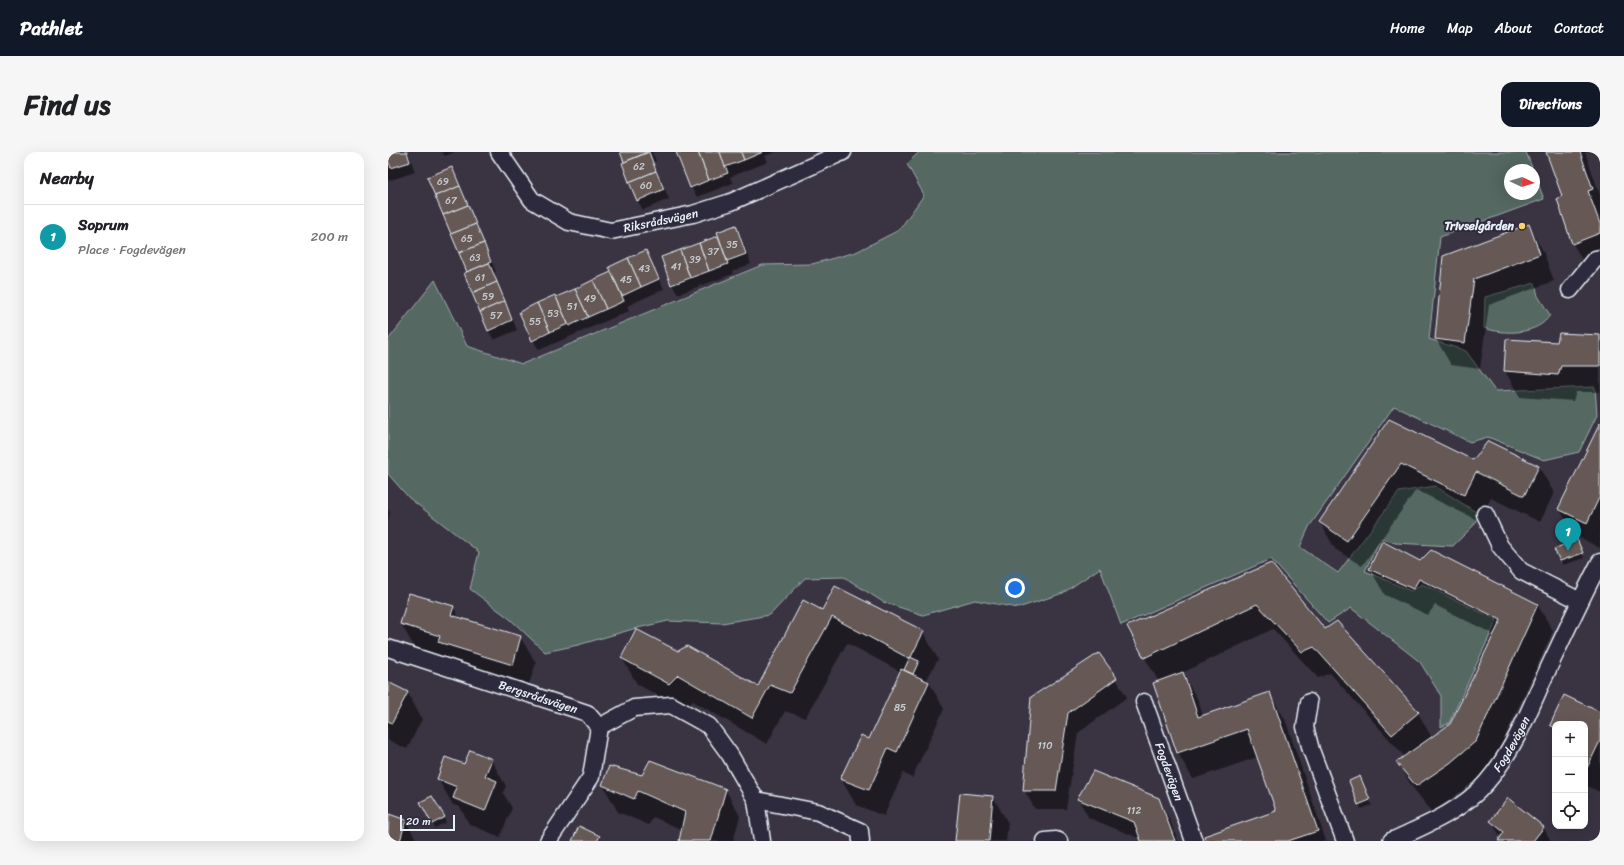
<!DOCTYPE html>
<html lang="en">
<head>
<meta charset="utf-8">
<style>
	body { margin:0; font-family:Sriracha,sans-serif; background:#f6f6f6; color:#202124 }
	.controls { position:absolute; right:12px; bottom:12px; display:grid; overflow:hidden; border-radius:8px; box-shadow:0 4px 16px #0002 }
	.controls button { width:36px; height:36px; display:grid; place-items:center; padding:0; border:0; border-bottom:1px solid #e0e0e0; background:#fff; color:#202124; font:20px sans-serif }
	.compass { position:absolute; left:1116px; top:12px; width:36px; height:36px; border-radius:50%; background:#fff; box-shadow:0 4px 16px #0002; rotate:94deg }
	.scale { position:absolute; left:12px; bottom:10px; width:55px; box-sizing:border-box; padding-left:4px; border:2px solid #e8f1f8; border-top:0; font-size:11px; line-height:14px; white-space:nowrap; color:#e8f1f8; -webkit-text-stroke:3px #2f2a3d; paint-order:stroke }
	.you { position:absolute; left:627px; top:436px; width:14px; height:14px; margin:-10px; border:3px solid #fff; border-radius:50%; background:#1a73e8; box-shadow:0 0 0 6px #1a73e833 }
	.badge { display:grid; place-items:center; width:26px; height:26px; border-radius:50%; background:#111827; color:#fff; font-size:13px; font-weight:700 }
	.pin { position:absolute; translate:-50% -33px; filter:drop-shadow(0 1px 2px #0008) }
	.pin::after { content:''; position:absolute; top:21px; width:14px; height:12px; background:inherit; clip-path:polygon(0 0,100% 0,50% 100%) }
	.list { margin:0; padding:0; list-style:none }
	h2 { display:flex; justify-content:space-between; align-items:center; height:52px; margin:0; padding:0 16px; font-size:17px }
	h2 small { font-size:13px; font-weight:400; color:#757577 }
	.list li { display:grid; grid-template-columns:26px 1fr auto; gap:12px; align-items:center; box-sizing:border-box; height:64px; padding:0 16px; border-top:1px solid #e0e0e0 }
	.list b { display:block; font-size:15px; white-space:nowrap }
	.list p { margin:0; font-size:13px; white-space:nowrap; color:#757577 }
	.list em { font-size:13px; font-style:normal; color:#757577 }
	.icon { flex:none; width:22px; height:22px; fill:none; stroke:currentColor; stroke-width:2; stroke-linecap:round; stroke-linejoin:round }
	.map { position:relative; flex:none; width:1212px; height:689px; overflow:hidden; border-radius:12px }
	header { display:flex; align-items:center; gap:24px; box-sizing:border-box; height:56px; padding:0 20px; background:#111827; color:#fff }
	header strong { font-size:19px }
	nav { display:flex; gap:22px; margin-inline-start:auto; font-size:14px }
	.intro { display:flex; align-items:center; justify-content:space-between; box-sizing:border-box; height:96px; padding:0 24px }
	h1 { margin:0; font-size:28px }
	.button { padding:10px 18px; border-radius:12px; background:#111827; color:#fff; font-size:14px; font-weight:700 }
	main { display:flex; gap:24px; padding:0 24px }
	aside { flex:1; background:#fff; border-radius:12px; box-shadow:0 4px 16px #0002 }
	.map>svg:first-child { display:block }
	.green { fill:#546862; stroke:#9eacad }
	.shadow { fill:#0007 }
	.building { fill:#655854; stroke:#e8f1f8 }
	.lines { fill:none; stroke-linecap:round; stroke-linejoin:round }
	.street-casing { stroke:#e8f1f8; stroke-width:19 }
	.street { stroke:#2f2a3d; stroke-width:16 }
	.poi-dot { fill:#ffd166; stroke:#2f2a3d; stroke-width:1.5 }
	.labels { text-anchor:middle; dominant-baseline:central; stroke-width:4; stroke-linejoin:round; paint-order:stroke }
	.number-label { font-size:10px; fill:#c7cbcf }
	.street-label { font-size:12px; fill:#e8f1f8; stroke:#2f2a3d }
	.poi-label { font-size:12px; font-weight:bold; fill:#e8f1f8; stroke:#2f2a3d; text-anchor:end }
</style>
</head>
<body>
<header>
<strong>Pathlet</strong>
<nav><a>Home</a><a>Map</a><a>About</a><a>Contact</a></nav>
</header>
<div class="intro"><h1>Find us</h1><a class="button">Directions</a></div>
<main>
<aside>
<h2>Nearby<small></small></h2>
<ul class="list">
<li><span class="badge" style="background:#0f9aa8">1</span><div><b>Soprum</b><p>Place · Fogdevägen</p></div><em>200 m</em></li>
</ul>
</aside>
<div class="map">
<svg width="1212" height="689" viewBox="0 0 1212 689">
	<rect width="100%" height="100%" fill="#3a3342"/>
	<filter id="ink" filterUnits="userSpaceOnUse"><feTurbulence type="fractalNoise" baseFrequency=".025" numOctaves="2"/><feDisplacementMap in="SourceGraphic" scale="8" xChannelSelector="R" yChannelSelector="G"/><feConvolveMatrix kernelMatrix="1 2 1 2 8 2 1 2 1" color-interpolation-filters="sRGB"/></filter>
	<g filter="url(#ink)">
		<g class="green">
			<path d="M 531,0 L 1138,0 L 1145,18 L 1122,18 L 1122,42 L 1146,42 L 1146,21 L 1156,47 L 1052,85 L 1041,187 L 1078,199 L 1107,239 L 1207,235 L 1209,263 L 1191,300 L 1156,308 L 1100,285 L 1082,290 L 1006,254 L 921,375 L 912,395 L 950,421 L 1011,340 L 1047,334 L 1091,362 L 1086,373 L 1065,394 L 1007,391 L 993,386 L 977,419 L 1023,439 L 1034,432 L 1109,468 L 1061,571 L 1053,575 L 1053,544 L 1032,510 L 963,456 L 940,471 L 883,407 L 733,473 L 712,416 L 675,441 L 630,456 L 587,448 L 535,463 L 495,450 L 456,425 L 417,426 L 382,463 L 334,471 L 280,469 L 245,477 L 190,493 L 157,500 L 122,467 L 82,437 L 91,400 L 21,346 L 0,322 L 0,188 L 47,128 L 79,194 L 134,212 L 374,113 L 424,112 L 468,100 L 511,78 L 536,43 L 519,12 Z"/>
			<path d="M 1147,131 L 1150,144 L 1162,163 C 1150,183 1116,183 1096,176 L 1097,145 Z"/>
		</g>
		<g class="shadow">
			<path d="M 0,0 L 20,0 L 27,20 L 0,29 Z"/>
			<path d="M 54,0 L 67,0 L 57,4 Z"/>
			<path d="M 233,0 L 264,0 L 268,9 L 265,10 L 281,47 L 255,58 L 249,48 Z"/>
			<path d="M 290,0 L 388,0 L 377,4 L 380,10 L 342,25 L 345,31 L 309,45 L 303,35 Z"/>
			<path d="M 1159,0 L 1197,0 L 1212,43 L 1212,113 L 1200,118 L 1185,92 L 1176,44 Z"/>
			<path d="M 63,16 L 69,26 L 108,120 L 105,121 L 129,178 L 106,188 L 100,178 L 80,121 Z"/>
			<path d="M 1140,73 L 1155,99 L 1166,129 L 1101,153 L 1092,217 L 1063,213 L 1048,187 L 1056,105 Z"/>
			<path d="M 348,74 L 353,84 L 363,112 L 344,119 L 345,122 L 290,142 L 284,133 L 274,105 L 331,84 Z"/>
			<path d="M 258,99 L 276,137 L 239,154 L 241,159 L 151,198 L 145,188 L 167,147 L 225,121 Z"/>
			<path d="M 1212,184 L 1212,240 L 1188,240 L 1185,249 L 1132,245 L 1117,219 L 1170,191 Z"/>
			<path d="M 1001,269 L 1086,309 L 1101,291 L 1151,315 L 1166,341 L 1152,370 L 1103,346 L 1091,369 L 1028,338 L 974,414 L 947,397 L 932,370 Z"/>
			<path d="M 1212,274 L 1212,396 L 1187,383 L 1171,357 Z"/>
			<path d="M 0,357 L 2,361 L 0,369 Z"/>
			<path d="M 1191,393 L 1196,406 L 1175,413 L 1167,398 Z"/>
			<path d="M 1032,410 L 1149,452 L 1165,479 L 1103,616 L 1077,637 L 1044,660 L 1025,636 L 1009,610 L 1017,605 L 942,521 L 930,526 L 885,477 L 794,521 L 810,548 L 815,564 L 881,541 L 897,567 L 938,689 L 819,689 L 889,660 L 870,605 L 805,627 L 790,601 L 771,530 L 757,506 L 882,413 L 937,479 L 1030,561 L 1044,586 L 1063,573 L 1107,483 L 1047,453 L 1040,463 L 997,443 L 982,417 Z"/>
			<path d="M 65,455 L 72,467 L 132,485 L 148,511 L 139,538 L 28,498 L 13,472 Z"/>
			<path d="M 434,459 L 535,480 L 550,507 L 538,529 L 541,530 L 556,557 L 524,626 L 515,621 L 496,664 L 468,653 L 453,627 L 481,588 L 513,520 L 459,491 L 417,566 L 397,559 L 379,592 L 305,549 L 296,558 L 249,532 L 234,506 L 290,500 L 370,535 Z"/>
			<path d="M 711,502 L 728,527 L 739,545 L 690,581 L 678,657 L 647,657 L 636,638 Z"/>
			<path d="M 0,531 L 19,540 L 34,567 L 19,597 L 0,588 Z"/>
			<path d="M 1176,544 L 1212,561 L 1212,640 L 1197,633 L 1197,572 L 1167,572 L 1167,580 L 1163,573 Z"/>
			<path d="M 103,608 L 118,634 L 115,641 L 124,656 L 112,685 L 81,672 L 72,655 L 65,653 L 50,627 L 77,614 Z"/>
			<path d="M 706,620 L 770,647 L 781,666 L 790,689 L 754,689 L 753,687 L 701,666 L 690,647 Z"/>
			<path d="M 254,624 L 337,637 L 352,664 L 345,689 L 292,689 L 295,678 L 265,665 L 261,673 L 230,660 L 215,633 Z"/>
			<path d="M 972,625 L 984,653 L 973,657 L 962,629 Z"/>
			<path d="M 43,645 L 58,670 L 47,676 L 33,651 Z"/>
			<path d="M 605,645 L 620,671 L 618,689 L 568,689 Z"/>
			<path d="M 1,663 L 18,669 L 29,689 L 0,689 Z"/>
			<path d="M 1103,669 L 1155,675 L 1163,689 L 1111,689 L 1113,686 Z"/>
		</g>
		<g class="building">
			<path d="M 0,0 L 19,0 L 22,10 L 3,16 L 0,8 Z"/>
			<path d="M 232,0 L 260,0 L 236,10 Z"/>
			<path d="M 261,0 L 268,19 L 241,30 L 234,11 Z"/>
			<path d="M 288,0 L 310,0 L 321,28 L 302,36 Z"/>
			<path d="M 310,0 L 332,0 L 340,21 L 321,28 Z"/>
			<path d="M 332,0 L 353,0 L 356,8 L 337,15 Z"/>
			<path d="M 353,0 L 375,0 L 356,8 Z"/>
			<path d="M 1158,0 L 1192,0 L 1205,37 L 1200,39 L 1212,72 L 1212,81 L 1184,92 L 1169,47 L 1174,44 Z"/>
			<path d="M 64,15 L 72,34 L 47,44 L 39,25 Z"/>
			<path d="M 268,19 L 276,37 L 249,49 L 241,30 Z"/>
			<path d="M 72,34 L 80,53 L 55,63 L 47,44 Z"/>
			<path d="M 80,53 L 88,72 L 63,82 L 55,63 Z"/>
			<path d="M 88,72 L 96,91 L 71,101 L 63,82 Z"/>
			<path d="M 1141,72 L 1152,102 L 1086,127 L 1077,191 L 1047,187 L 1055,104 Z"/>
			<path d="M 348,73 L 358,102 L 339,109 L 329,80 Z"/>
			<path d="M 330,84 L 340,112 L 321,119 L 311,91 Z"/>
			<path d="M 96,91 L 103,110 L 79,120 L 71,101 Z"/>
			<path d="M 311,91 L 321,119 L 302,126 L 292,98 Z"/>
			<path d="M 258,98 L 271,127 L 253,135 L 240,106 Z"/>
			<path d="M 292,98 L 302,126 L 283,133 L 273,105 Z"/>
			<path d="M 240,106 L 253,135 L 234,144 L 221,115 Z"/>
			<path d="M 101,111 L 109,130 L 84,141 L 76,121 Z"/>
			<path d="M 223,120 L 236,149 L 218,157 L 205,128 Z"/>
			<path d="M 205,128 L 218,157 L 200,165 L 187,137 Z"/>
			<path d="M 109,130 L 117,149 L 92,160 L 84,141 Z"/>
			<path d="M 187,137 L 200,165 L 181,174 L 168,145 Z"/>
			<path d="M 167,143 L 180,172 L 162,180 L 149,151 Z"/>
			<path d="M 117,149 L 124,168 L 100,179 L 92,160 Z"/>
			<path d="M 149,151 L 162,180 L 144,189 L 131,160 Z"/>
			<path d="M 1171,181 L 1212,183 L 1212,214 L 1173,214 L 1170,223 L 1116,219 L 1118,187 L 1169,190 Z"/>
			<path d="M 1001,267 L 1085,308 L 1100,289 L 1151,314 L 1136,344 L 1088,320 L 1076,343 L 1013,312 L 959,389 L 931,370 Z"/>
			<path d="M 1212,271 L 1212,344 L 1199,371 L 1170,357 Z"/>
			<path d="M 1189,387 L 1195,401 L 1172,409 L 1166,397 Z"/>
			<path d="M 994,389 L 1032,409 L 1043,398 L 1150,452 L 1088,589 L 1062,611 L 1028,634 L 1008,610 L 1062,572 L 1113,468 L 1031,427 L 1025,437 L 981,417 Z"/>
			<path d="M 883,411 L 937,477 L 949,469 L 1031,560 L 1004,583 L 926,495 L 914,500 L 869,452 L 756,506 L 739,474 Z"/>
			<path d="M 447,434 L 536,479 L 522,507 L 444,465 L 402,541 L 382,533 L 364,566 L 290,523 L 281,532 L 233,506 L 248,477 L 290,499 L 299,494 L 370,534 L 415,448 L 434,458 Z"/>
			<path d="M 21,441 L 66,454 L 63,463 L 133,484 L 125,513 L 50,490 L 52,484 L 12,472 Z"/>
			<path d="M 711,501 L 729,526 L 680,561 L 668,639 L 635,639 L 643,545 Z"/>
			<path d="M 522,505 L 531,509 L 525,522 L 516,518 Z"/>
			<path d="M 513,517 L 541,530 L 509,600 L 500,596 L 481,638 L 452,627 L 473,583 L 481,587 Z"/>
			<path d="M 795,520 L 810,565 L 882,540 L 930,679 L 900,689 L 818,689 L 816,684 L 888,659 L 859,577 L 789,601 L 765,531 Z"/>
			<path d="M 0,530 L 20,540 L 4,571 L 0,569 Z"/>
			<path d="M 1176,543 L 1212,560 L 1212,589 L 1199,616 L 1197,615 L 1197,572 L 1167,572 L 1167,576 L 1162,573 Z"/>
			<path d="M 82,598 L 104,607 L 97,624 L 109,629 L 97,659 L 65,646 L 69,635 L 49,627 L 57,605 L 76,612 Z"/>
			<path d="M 262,608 L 338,637 L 323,689 L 291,689 L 297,660 L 250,639 L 246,647 L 214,633 L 221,614 L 254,623 Z"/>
			<path d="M 705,619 L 771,646 L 787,689 L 753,689 L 746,670 L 689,647 Z"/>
			<path d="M 972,624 L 982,648 L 970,653 L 961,629 Z"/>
			<path d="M 572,641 L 605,644 L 601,689 L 567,689 Z"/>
			<path d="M 44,644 L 57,665 L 44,672 L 32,650 Z"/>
			<path d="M 1120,646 L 1156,675 L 1145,689 L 1110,689 L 1116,680 L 1102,669 Z"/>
			<path d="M 1,662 L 18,668 L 12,689 L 0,689 Z"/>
			<path d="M 191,674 L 212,684 L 209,689 L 184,689 Z"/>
		</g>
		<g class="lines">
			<g class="street-casing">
				<g id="street">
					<path id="s1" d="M 111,0 L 144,48 L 181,70 L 223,79 L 305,62 L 343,50 L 455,0"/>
					<path d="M 1182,138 L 1207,107 L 1212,106"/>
					<path d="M 1097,362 L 1112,394 L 1133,419 L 1192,449"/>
					<path id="s2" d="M 0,496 L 199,561 L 211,575 L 246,556 L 283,553 L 321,574 L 342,603 L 368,648 L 374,689"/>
					<path id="s3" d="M 756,550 L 806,689"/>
					<path d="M 921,550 L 917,575 L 923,598 L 957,689"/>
					<path d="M 368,648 L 430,660 L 472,679 L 473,689"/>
					<path d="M 160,689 L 203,625 L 211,575"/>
					<path d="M 657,689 L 668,688 L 671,689"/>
					<path id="s4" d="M 1003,689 C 1036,674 1074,659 1098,631 C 1123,602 1139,565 1154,530 C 1173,490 1191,450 1212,410"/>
				</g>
			</g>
			<use href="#street" class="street"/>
		</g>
	</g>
	<circle class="poi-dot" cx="1134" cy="74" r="4"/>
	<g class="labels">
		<g class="number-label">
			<text x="251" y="15">62</text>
			<text x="55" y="30">69</text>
			<text x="258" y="34">60</text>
			<text x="63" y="49">67</text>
			<text x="79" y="87">65</text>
			<text x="344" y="93">35</text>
			<text x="325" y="100">37</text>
			<text x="87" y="106">63</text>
			<text x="307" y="108">39</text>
			<text x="288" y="115">41</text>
			<text x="256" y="117">43</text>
			<text x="92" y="126">61</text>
			<text x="238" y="128">45</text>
			<text x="100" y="145">59</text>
			<text x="202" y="147">49</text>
			<text x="184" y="155">51</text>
			<text x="165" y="162">53</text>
			<text x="108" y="164">57</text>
			<text x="147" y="170">55</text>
			<text x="512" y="556">85</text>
			<text x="657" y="594">110</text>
			<text x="746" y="659">112</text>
		</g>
		<g class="street-label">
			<text stroke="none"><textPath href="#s1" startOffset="195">Riksrådsvägen</textPath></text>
			<text stroke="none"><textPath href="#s2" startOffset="158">Bergsrådsvägen</textPath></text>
			<text stroke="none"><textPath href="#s4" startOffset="159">Fogdevägen</textPath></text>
			<text stroke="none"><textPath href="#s3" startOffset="74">Fogdevägen</textPath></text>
		</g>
		<g class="poi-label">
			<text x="1126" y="74">Trivselgården</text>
		</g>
	</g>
</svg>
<div class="controls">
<button>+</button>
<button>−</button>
<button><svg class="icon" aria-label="locate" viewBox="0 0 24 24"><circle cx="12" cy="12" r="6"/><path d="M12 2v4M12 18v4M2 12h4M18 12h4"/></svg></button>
</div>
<svg class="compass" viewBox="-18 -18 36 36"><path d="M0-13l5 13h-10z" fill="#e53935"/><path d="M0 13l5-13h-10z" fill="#757577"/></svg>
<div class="scale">20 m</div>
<div class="you"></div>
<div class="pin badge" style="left:1180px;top:399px;background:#0f9aa8">1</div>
</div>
</main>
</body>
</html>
